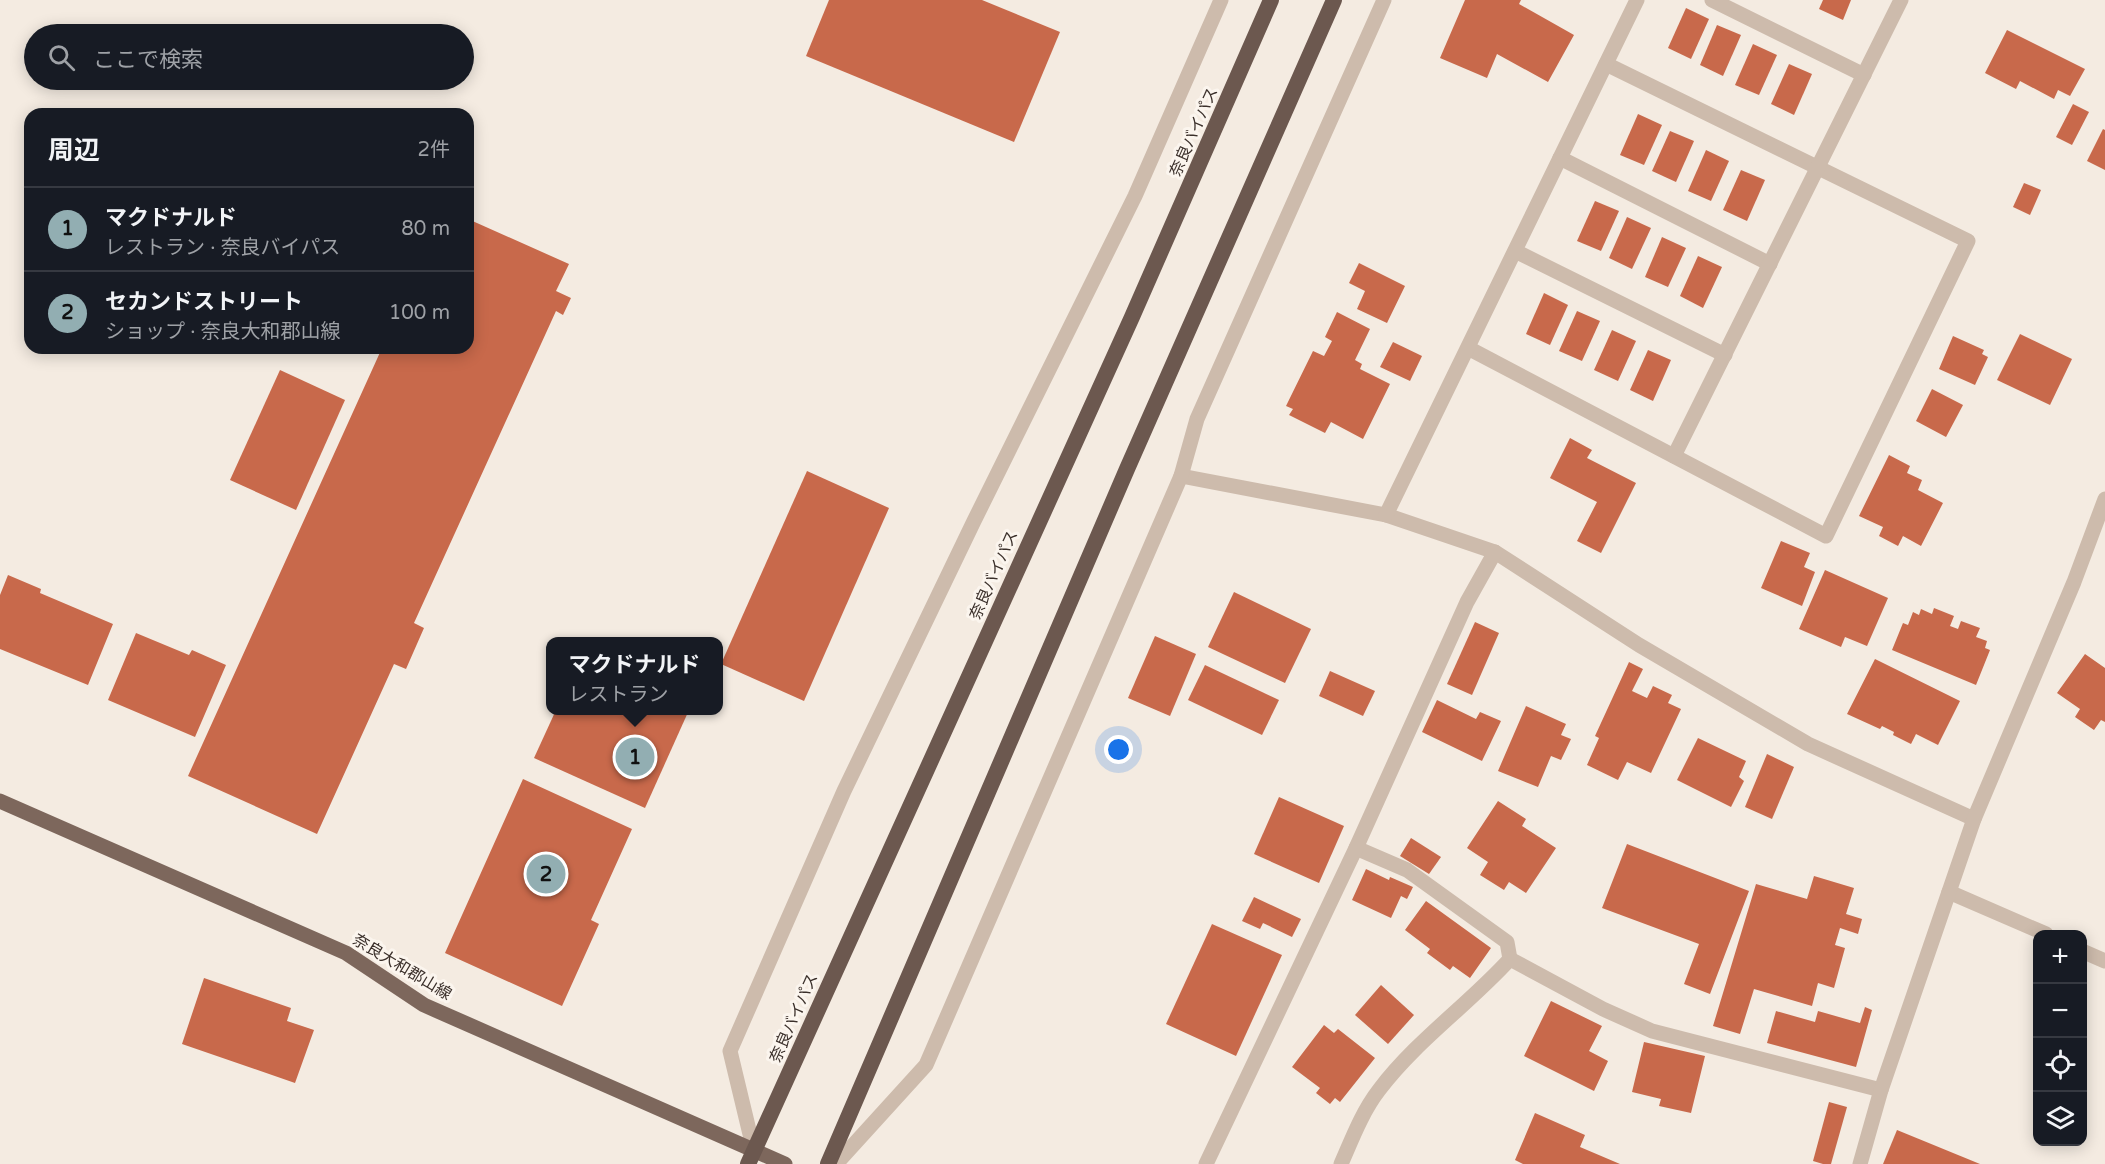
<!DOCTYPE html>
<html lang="ja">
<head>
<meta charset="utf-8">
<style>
	body { margin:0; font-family:"Varela Round","Noto Sans JP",sans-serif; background:#242831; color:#f1f3f6 }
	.controls { position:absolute; right:18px; bottom:18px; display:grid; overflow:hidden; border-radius:12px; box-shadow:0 3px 15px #0003 }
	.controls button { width:54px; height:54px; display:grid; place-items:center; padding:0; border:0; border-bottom:2px solid #363941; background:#171b24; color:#f1f3f6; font:30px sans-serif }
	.you { position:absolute; left:1119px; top:750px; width:21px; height:21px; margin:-15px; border:4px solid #fff; border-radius:50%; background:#1a73e8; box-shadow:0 0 0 9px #1a73e833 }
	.badge { display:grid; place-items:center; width:39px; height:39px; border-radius:50%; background:#92aeb2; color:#111; font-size:20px; font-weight:700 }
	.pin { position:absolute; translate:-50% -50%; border:3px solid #fff; box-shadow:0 2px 6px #0006 }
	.popup { position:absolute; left:546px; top:637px; width:177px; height:78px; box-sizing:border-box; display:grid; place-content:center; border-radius:12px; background:#171b24; filter:drop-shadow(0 2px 4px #0005); font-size:20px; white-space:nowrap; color:#9ea1a6 }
	.popup b { font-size:22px; color:#f1f3f6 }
	.popup::after { content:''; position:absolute; left:50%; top:100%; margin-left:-12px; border:12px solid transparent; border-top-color:#171b24 }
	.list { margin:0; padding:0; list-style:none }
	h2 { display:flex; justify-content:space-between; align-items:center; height:78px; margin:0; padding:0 24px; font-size:26px }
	h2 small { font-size:20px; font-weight:400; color:#9ea1a6 }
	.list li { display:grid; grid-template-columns:39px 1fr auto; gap:18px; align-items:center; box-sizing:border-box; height:84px; padding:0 24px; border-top:2px solid #363941 }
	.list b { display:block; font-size:22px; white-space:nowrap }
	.list p { margin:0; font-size:20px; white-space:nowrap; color:#9ea1a6 }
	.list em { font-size:20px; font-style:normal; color:#9ea1a6 }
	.icon { flex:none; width:33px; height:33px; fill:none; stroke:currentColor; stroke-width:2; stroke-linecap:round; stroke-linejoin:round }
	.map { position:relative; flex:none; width:2105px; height:1164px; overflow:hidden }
	.search { position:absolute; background:#171b24; box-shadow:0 3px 15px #0003; left:24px; top:24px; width:450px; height:66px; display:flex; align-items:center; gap:15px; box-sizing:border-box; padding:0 21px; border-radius:33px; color:#9ea1a6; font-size:22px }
	.panel { position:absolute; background:#171b24; box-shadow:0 3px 15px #0003; left:24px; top:108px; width:450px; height:246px; border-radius:18px }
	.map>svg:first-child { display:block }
	.building { fill:#c8694b }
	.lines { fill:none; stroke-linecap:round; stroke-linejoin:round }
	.minor { stroke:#cdbbac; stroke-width:15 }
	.primary { stroke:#7d675c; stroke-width:15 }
	.trunk { stroke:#6c584f; stroke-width:16 }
	.labels { text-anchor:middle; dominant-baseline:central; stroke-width:6; stroke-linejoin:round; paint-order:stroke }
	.street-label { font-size:16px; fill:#3b302b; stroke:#fbf5ee }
</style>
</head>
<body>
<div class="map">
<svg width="2105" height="1164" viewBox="0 0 2105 1164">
	<rect width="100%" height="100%" fill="#f4ebe1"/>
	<g class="building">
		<path d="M 829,0 L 982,0 L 1060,32 L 1014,142 L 806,56 Z"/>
		<path d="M 1465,0 L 1521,0 L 1519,4 L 1574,35 L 1548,82 L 1497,54 L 1487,78 L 1440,58 Z"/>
		<path d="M 1823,0 L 1851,0 L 1843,20 L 1819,9 Z"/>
		<path d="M 1686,8 L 1709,19 L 1691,59 L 1668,48 Z"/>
		<path d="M 1717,25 L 1741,35 L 1723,76 L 1700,65 Z"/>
		<path d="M 2007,30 L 2085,69 L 2070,96 L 2058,90 L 2054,99 L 2020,81 L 2016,89 L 1985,73 Z"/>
		<path d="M 1753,44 L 1777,55 L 1759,95 L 1735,85 Z"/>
		<path d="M 1789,64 L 1812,74 L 1794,115 L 1771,104 Z"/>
		<path d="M 2073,104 L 2089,112 L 2072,145 L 2056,137 Z"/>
		<path d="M 1638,114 L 1662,125 L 1644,165 L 1620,155 Z"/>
		<path d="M 2103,129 L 2105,130 L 2105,170 L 2087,161 Z"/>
		<path d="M 1670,131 L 1694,141 L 1676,182 L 1652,171 Z"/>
		<path d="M 1706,150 L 1729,161 L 1711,201 L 1688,191 Z"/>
		<path d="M 1741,170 L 1765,180 L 1747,221 L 1723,210 Z"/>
		<path d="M 2024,183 L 2041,190 L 2030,215 L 2013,207 Z"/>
		<path d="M 1595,201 L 1619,211 L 1601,251 L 1577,241 Z"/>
		<path d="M 1627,217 L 1651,228 L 1632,269 L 1609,258 Z"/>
		<path d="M 468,219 L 569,264 L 556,291 L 571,298 L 563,315 L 556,311 L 414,623 L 424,628 L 406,669 L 394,664 L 317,834 L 188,776 L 382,348 L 468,348 Z"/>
		<path d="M 1662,237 L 1686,248 L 1668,287 L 1645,277 Z"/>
		<path d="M 1698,256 L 1722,267 L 1703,308 L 1680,296 Z"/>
		<path d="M 1359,263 L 1405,286 L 1387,323 L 1357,309 L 1365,291 L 1349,283 Z"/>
		<path d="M 1544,293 L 1568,305 L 1550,345 L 1526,334 Z"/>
		<path d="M 1577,311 L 1600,321 L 1582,361 L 1559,351 Z"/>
		<path d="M 1337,312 L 1370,329 L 1355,360 L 1362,364 L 1360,369 L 1390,384 L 1363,439 L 1331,422 L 1325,433 L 1289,415 L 1293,409 L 1286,406 L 1313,351 L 1324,356 L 1332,341 L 1325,337 Z"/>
		<path d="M 1612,330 L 1636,341 L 1618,381 L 1594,370 Z"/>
		<path d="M 2020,334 L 2072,359 L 2050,405 L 1997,380 Z"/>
		<path d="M 1953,336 L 1984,350 L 1982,354 L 1988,357 L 1975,385 L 1939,369 Z"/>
		<path d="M 1393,342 L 1422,356 L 1410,381 L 1380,367 Z"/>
		<path d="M 1648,350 L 1671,360 L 1653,401 L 1630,390 Z"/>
		<path d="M 280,370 L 345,400 L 296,510 L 230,480 Z"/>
		<path d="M 1932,389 L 1963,405 L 1946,437 L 1916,421 Z"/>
		<path d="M 1570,438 L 1592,450 L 1587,458 L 1636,483 L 1601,553 L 1577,541 L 1597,502 L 1550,478 Z"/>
		<path d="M 1889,455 L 1910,466 L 1907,473 L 1922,480 L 1918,490 L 1943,503 L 1921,546 L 1903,536 L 1898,546 L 1879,536 L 1883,527 L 1859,516 Z"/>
		<path d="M 807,471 L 889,508 L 804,701 L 721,664 Z"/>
		<path d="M 1781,541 L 1810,553 L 1804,567 L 1815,572 L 1802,606 L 1761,588 Z"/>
		<path d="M 1825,570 L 1888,598 L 1867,646 L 1845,637 L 1841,647 L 1799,629 Z"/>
		<path d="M 8,575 L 41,589 L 40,593 L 113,624 L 88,685 L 0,649 L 0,595 Z"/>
		<path d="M 1234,592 L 1311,629 L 1285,683 L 1208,647 Z"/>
		<path d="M 1934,608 L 1954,616 L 1950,626 L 1958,629 L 1961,621 L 1980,628 L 1976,637 L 1987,641 L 1985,648 L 1990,650 L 1976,685 L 1892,650 L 1903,623 L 1908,625 L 1913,612 L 1919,615 L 1921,609 L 1932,614 Z"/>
		<path d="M 1475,622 L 1499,633 L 1472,695 L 1447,684 Z"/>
		<path d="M 136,633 L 189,655 L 192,650 L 226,665 L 195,737 L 108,700 Z"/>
		<path d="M 1155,636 L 1196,654 L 1170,716 L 1128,698 Z"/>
		<path d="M 2085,654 L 2105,668 L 2105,722 L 2101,720 L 2094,730 L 2075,717 L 2080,709 L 2057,693 Z"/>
		<path d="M 1875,659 L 1960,701 L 1938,745 L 1916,734 L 1911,744 L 1893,735 L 1894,732 L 1882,726 L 1880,729 L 1847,714 Z"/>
		<path d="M 1629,662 L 1643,669 L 1632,691 L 1647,698 L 1653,686 L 1672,695 L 1668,703 L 1681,709 L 1651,773 L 1627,762 L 1618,780 L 1587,765 L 1599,738 L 1595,736 Z"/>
		<path d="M 1205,665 L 1279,700 L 1262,735 L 1188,700 Z"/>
		<path d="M 1330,671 L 1375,691 L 1363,716 L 1319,696 Z"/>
		<path d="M 1437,700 L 1476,719 L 1480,712 L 1501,721 L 1482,761 L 1422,732 Z"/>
		<path d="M 1526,706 L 1566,724 L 1561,735 L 1571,739 L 1561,760 L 1551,756 L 1538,787 L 1498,771 Z"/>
		<path d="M 556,710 L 689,710 L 645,808 L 534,758 Z"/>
		<path d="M 1698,738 L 1746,761 L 1739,777 L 1744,781 L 1731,807 L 1677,780 Z"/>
		<path d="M 1767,754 L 1794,767 L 1772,819 L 1745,807 Z"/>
		<path d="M 523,779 L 632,829 L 591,920 L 599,924 L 562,1006 L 445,953 Z"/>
		<path d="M 1279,797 L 1344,826 L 1319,883 L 1254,854 Z"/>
		<path d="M 1498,801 L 1526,819 L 1522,826 L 1556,848 L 1526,893 L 1509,882 L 1504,890 L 1480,875 L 1488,862 L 1467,848 Z"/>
		<path d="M 1411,838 L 1441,857 L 1429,874 L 1400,856 Z"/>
		<path d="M 1627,844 L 1749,891 L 1710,994 L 1684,984 L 1699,944 L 1602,908 Z"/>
		<path d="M 1366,869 L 1389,880 L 1390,877 L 1413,887 L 1407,899 L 1401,896 L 1391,918 L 1352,900 Z"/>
		<path d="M 1814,876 L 1854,888 L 1846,914 L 1862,919 L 1858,934 L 1840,928 L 1835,945 L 1845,948 L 1834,988 L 1818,983 L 1812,1006 L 1754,989 L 1740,1034 L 1713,1026 L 1756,884 L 1807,899 Z"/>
		<path d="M 1254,897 L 1301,919 L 1292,937 L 1263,923 L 1260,929 L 1242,921 Z"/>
		<path d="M 1426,901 L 1491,948 L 1470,978 L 1453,966 L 1450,970 L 1427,953 L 1430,949 L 1405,930 Z"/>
		<path d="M 1212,924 L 1282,955 L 1236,1056 L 1166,1024 Z"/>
		<path d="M 204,978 L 291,1008 L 287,1021 L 314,1030 L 295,1083 L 182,1044 Z"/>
		<path d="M 1381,985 L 1414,1015 L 1388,1044 L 1355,1015 Z"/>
		<path d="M 1551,1001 L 1602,1026 L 1589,1051 L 1608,1061 L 1594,1091 L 1524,1056 Z"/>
		<path d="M 1865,1007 L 1872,1010 L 1856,1067 L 1767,1043 L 1776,1011 L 1815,1022 L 1818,1011 L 1860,1023 Z"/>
		<path d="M 1324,1025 L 1334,1033 L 1338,1029 L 1375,1058 L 1340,1102 L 1335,1098 L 1330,1104 L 1316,1093 L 1320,1088 L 1292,1067 Z"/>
		<path d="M 1644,1042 L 1705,1056 L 1691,1113 L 1659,1106 L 1661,1099 L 1632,1092 Z"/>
		<path d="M 1829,1102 L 1847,1107 L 1831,1164 L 1823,1164 L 1813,1161 Z"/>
		<path d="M 1535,1113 L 1585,1135 L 1580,1147 L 1620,1164 L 1523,1164 L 1515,1160 Z"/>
		<path d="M 1897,1130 L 1980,1164 L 1883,1164 Z"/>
	</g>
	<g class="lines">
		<g class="minor">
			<path d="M 1712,0 L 1864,75"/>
			<path d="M 1560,158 L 1770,264"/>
			<path d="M 1515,251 L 1725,355"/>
			<path d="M 1468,348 L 1826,536 L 1968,241 L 1606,64"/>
			<path d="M 1674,456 L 1901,0"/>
			<path d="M 1181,476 L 1386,515 L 1495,552 L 1639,645 L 1808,744 L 1974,819"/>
			<path d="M 1386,515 L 1637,0"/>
			<path d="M 1356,848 L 1407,870 L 1507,942 L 1510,959"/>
			<path d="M 1949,892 L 2046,934"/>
			<path d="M 2082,951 L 2105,961"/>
			<path d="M 754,1151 L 730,1051 L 844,791 L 974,521 L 1135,196 L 1221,0"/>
			<path d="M 836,1164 L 926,1065 L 1181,476 L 1197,419 L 1384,0"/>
			<path d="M 1206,1164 L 1356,848 L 1467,602 L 1495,552"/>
			<path d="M 1341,1164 C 1352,1139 1362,1112 1379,1090 C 1416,1041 1468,1005 1510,959 L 1603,1009 L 1652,1031 L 1881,1090"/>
			<path d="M 1860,1164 L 1881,1090 L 1974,819 L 2074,582 L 2105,499"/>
		</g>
		<path class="primary" d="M 0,801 L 346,953 L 424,1005 L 785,1164"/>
		<g class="trunk">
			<path d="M 748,1164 L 1132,317 L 1271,0"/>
			<path d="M 828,1164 L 1127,469 L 1334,0"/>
		</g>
	</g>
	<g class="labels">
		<g class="street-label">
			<text transform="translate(1194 132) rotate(-66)">奈良バイパス</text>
			<text transform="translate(994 575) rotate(-66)">奈良バイパス</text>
			<text transform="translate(402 967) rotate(31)">奈良大和郡山線</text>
			<text transform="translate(794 1018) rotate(-66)">奈良バイパス</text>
		</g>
	</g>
</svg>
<div class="controls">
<button>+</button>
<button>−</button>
<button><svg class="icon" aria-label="locate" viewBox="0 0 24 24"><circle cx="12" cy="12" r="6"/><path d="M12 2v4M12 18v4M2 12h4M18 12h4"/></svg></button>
<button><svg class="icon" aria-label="layers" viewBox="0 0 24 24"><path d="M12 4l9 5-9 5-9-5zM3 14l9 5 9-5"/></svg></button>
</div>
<div class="you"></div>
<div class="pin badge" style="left:635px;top:757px">1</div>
<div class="popup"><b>マクドナルド</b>レストラン</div>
<div class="pin badge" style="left:546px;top:874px">2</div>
<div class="search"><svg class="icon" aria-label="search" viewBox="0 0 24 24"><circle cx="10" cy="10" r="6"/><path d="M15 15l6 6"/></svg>ここで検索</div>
<section class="panel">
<h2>周辺<small>2件</small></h2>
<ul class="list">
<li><span class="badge">1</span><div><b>マクドナルド</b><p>レストラン · 奈良バイパス</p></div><em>80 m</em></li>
<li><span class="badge">2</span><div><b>セカンドストリート</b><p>ショップ · 奈良大和郡山線</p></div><em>100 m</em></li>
</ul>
</section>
</div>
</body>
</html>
